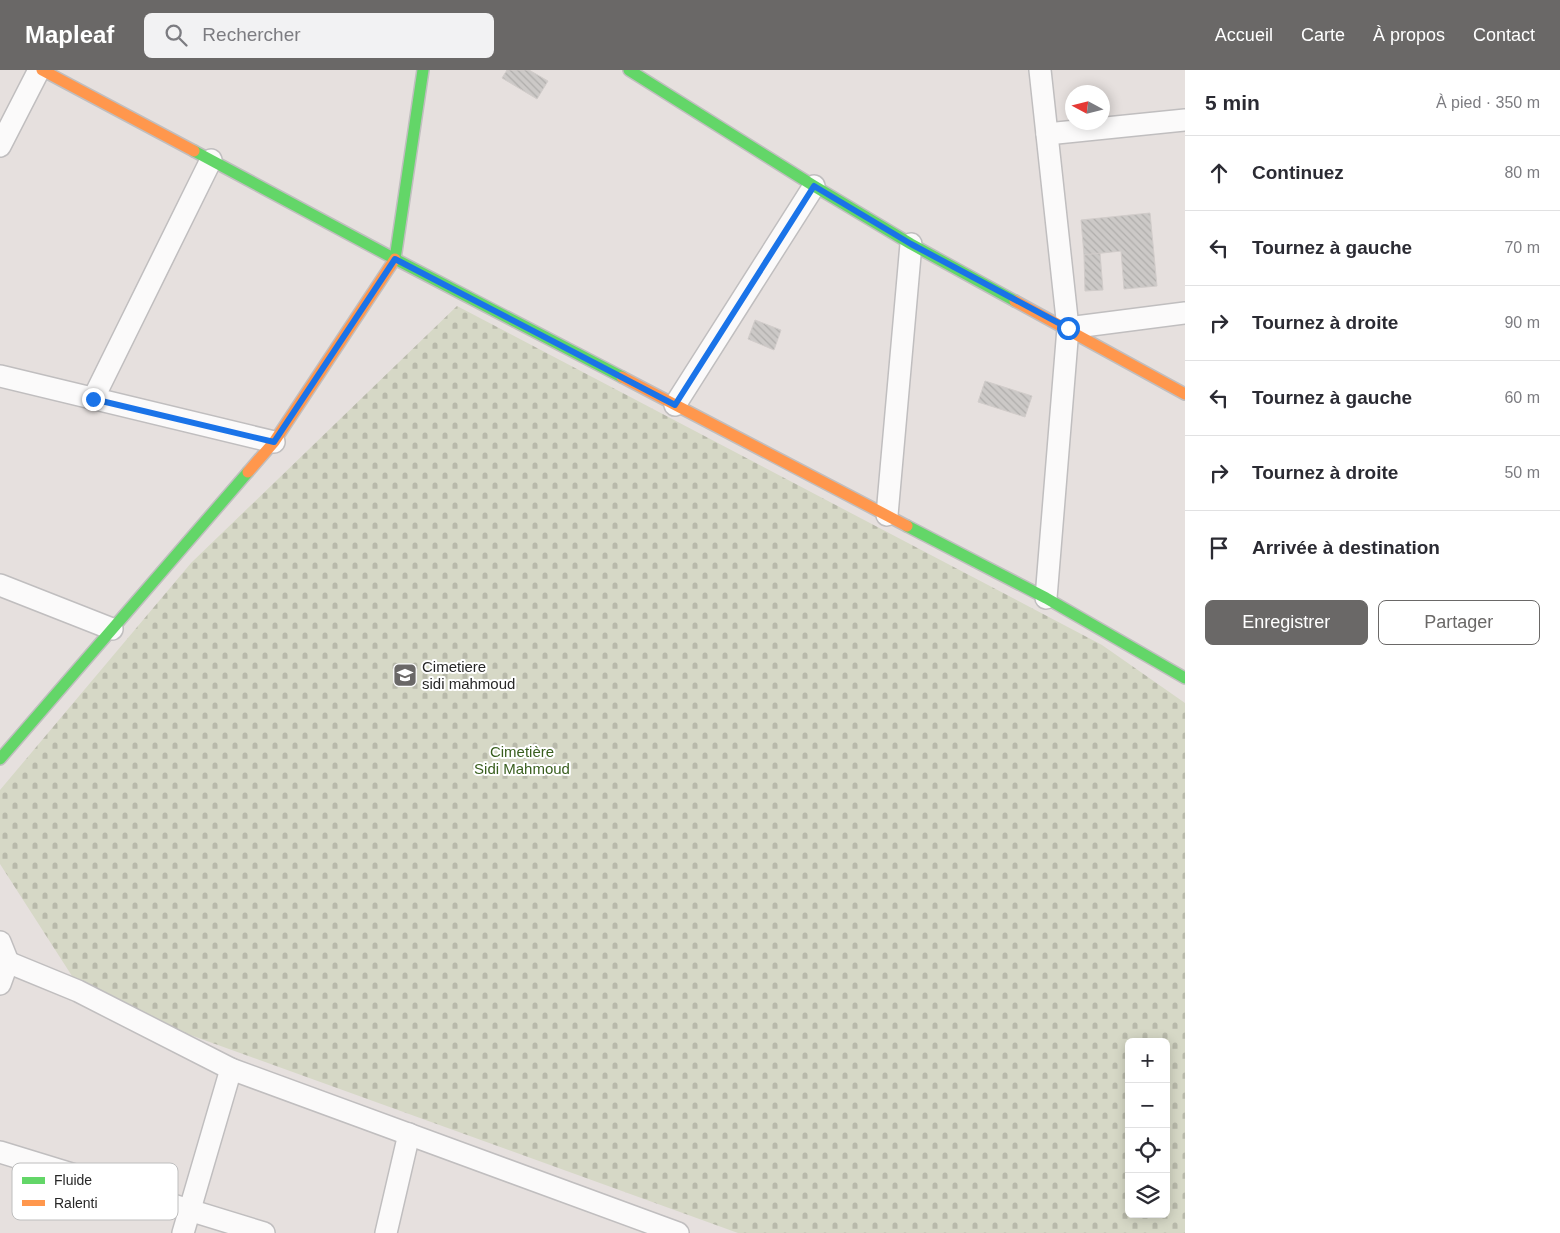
<!DOCTYPE html>
<html lang="fr">
<head>
<meta charset="utf-8">
<style>
	body { margin:0; font-family:Arial,sans-serif; background:#f2f2f3; color:#2b2b33 }
	.controls { position:absolute; right:15px; bottom:15px; display:grid; overflow:hidden; border-radius:8px; box-shadow:0 2px 12px #0003 }
	.controls button { width:45px; height:45px; display:grid; place-items:center; padding:0; border:0; border-bottom:1px solid #e1e1e2; background:#fff; color:#2b2b33; font:25px sans-serif }
	.compass { position:absolute; left:1065px; top:15px; width:45px; height:45px; border-radius:50%; background:#fff; box-shadow:0 2px 12px #0003; rotate:277deg }
	.stop { position:absolute; width:15px; height:15px; margin:-11px; border:4px solid #1a73e8; border-radius:50%; background:#fff }
	.stop.end { background:#1a73e8; border-color:#fff; box-shadow:0 1px 5px #0008 }
	.list { margin:0; padding:0; list-style:none }
	h2 { display:flex; justify-content:space-between; align-items:center; height:65px; margin:0; padding:0 20px; font-size:21px }
	h2 small { font-size:16px; font-weight:400; color:#7c7c81 }
	.list li { display:grid; grid-template-columns:32px 1fr auto; gap:15px; align-items:center; box-sizing:border-box; height:75px; padding:0 20px; border-top:1px solid #e1e1e2 }
	.list b { display:block; font-size:19px; white-space:nowrap }
	.list em { font-size:16px; font-style:normal; color:#7c7c81 }
	.actions { display:flex; gap:10px; padding:15px 20px }
	.actions a { flex:1; padding:11px 0; border:1px solid #6a6867; border-radius:8px; text-align:center; font-size:18px; color:#6a6867 }
	.actions .main { background:#6a6867; color:#fff }
	.icon { flex:none; width:28px; height:28px; fill:none; stroke:currentColor; stroke-width:2; stroke-linecap:round; stroke-linejoin:round }
	.map { position:relative; flex:none; width:1185px; height:1163px; overflow:hidden }
	header { display:flex; align-items:center; gap:30px; box-sizing:border-box; height:70px; padding:0 25px; background:#6a6867; color:#fff }
	header strong { font-size:24px }
	nav { display:flex; gap:28px; margin-inline-start:auto; font-size:18px }
	.search { width:350px; height:45px; background:#f2f2f3; display:flex; align-items:center; gap:12px; box-sizing:border-box; padding:0 18px; border-radius:8px; color:#7c7c81; font-size:19px }
	main { display:flex }
	aside { flex:1; background:#fff }
	.map>svg:first-child { display:block }
	.cemetery { fill:url(#cemetery-stones); fill-rule:evenodd }
	.building { fill:url(#building-back-hatch); stroke:#d1ccca }
	.lines { fill:none; stroke-linecap:round; stroke-linejoin:round }
	.street-casing { stroke:#c0bebf; stroke-width:24 }
	.fast-casing { stroke:#c0bebf; stroke-width:14 }
	.slow-casing { stroke:#c0bebf; stroke-width:14 }
	.street { stroke:#fbfafa; stroke-width:21 }
	.fast { stroke:#63d668; stroke-width:11 }
	.slow { stroke:#ff974d; stroke-width:11 }
	.route { stroke:#1a73e8; stroke-width:6 }
	.labels { text-anchor:middle; dominant-baseline:central; stroke-width:4; stroke-linejoin:round; paint-order:stroke }
	.poi-label { font-size:15px; fill:#272727; stroke:#fff; text-anchor:start }
	.park-label { font-size:15px; fill:#395e1e; stroke:#fff }
	.key { fill:#fff; stroke:#bebebe; stroke-width:1 }
	.key-label { font-size:14px; fill:#272727 }
</style>
</head>
<body>
<header>
<strong>Mapleaf</strong>
<div class="search"><svg class="icon" aria-label="search" viewBox="0 0 24 24"><circle cx="10" cy="10" r="6"/><path d="M15 15l6 6"/></svg>Rechercher</div>
<nav><a>Accueil</a><a>Carte</a><a>À propos</a><a>Contact</a></nav>
</header>
<main>
<div class="map">
<svg width="1185" height="1163" viewBox="0 0 1185 1163">
	<defs>
		<pattern id="cemetery-stones" width="16" height="16" patternUnits="userSpaceOnUse" patternTransform="scale(1.25)"><rect width="16" height="16" fill="#d6d8c6"/><path d="M2 7V4a2 2 0 0 1 4 0v3zM10 15v-3a2 2 0 0 1 4 0v3z" fill="#b8b9aa"/></pattern>
		<pattern id="building-back-hatch" width="6" height="6" patternUnits="userSpaceOnUse" patternTransform="scale(1.25)"><rect width="6" height="6" fill="#ccc9c7"/><path d="M-1 5l2 2M0 0l6 6M5-1l2 2" fill="none" stroke="#afadab"/></pattern>
	</defs>
	<rect width="100%" height="100%" fill="#e6e0de"/>
	<path class="cemetery" d="M 457,236 L 1102,575 L 1185,633 L 1185,1163 L 738,1163 L 157,953 L 72,906 L 0,794 L 0,720 L 191,493 ZM 1129,972 L 1166,972 L 1166,1144 L 1129,1144 Z"/>
	<g class="building">
		<path d="M 507,0 L 529,0 L 548,11 L 537,29 L 502,8 Z"/>
		<path d="M 1150,143 L 1157,216 L 1124,219 L 1121,181 L 1084,185 L 1081,150 Z"/>
		<path d="M 1100,183 L 1103,220 L 1085,221 L 1084,185 Z"/>
		<path d="M 755,250 L 781,260 L 774,280 L 748,269 Z"/>
		<path d="M 985,311 L 1032,326 L 1025,347 L 978,332 Z"/>
	</g>
	<g class="lines">
		<g class="street-casing">
			<g id="street">
				<path d="M 1040,0 L 1068,258 L 1046,528"/>
				<path d="M 1047,64 L 1185,50"/>
				<path d="M 0,76 L 39,0"/>
				<path d="M 1068,258 L 1185,243"/>
				<path d="M 0,306 L 274,372"/>
				<path d="M 93,329 L 211,90"/>
				<path d="M 675,335 L 814,116"/>
				<path d="M 887,445 L 911,174"/>
				<path d="M 0,515 L 112,559"/>
				<path d="M 0,872 L 8,892 L 0,914"/>
				<path d="M 0,889 L 78,921 L 231,999 L 678,1163"/>
				<path d="M 0,1082 L 264,1163"/>
				<path d="M 183,1163 L 231,999"/>
				<path d="M 386,1163 L 409,1064"/>
			</g>
		</g>
		<g class="fast-casing">
			<g id="fast">
				<path d="M 629,0 L 814,116 L 911,174 L 1015,231"/>
				<path d="M 194,81 L 395,189 L 622,307"/>
				<path d="M 395,189 L 423,0"/>
				<path d="M 907,456 L 1046,528 L 1185,608"/>
				<path d="M 0,689 L 248,402"/>
			</g>
		</g>
		<g class="slow-casing">
			<g id="slow">
				<path d="M 42,0 L 194,81"/>
				<path d="M 1015,231 L 1185,324"/>
				<path d="M 622,307 L 907,456"/>
				<path d="M 248,402 L 274,372 L 395,189"/>
			</g>
		</g>
		<use href="#street" class="street"/>
		<use href="#fast" class="fast"/>
		<use href="#slow" class="slow"/>
	</g>
	<g class="lines">
		<path class="route" d="M 93,329 L 274,372 L 395,189 L 675,335 L 814,116 L 911,174 L 1068,258"/>
	</g>
	<defs>
		<g id="school-square" transform="scale(1.25)"><rect x="-9" y="-9" width="18" height="18" rx="4" fill="#6a6867" stroke="#fff"/><path d="M0-5L7-2L0 1L-7-2ZM-4 1L0 2.5L4 1V4Q0 6-4 4Z" fill="#fff"/></g>
	</defs>
	<g fill-rule="evenodd">
		<use href="#school-square" x="405" y="605"/>
	</g>
	<g class="labels">
		<g class="poi-label">
			<text x="422" y="596">Cimetiere<tspan x="422" dy="17">sidi mahmoud</tspan></text>
		</g>
		<g class="park-label">
			<text x="522" y="681">Cimetière<tspan x="522" dy="17">Sidi Mahmoud</tspan></text>
		</g>
	</g>
	<rect x="12" y="1093" width="166" height="57" rx="8" class="key"/>
	<rect x="22" y="1107" width="23" height="7" fill="#63d668"/>
	<rect x="22" y="1130" width="23" height="6" fill="#ff974d"/>
	<g class="key-label">
		<text x="54" y="1115">Fluide</text>
		<text x="54" y="1138">Ralenti</text>
	</g>
</svg>
<div class="controls">
<button>+</button>
<button>−</button>
<button><svg class="icon" aria-label="locate" viewBox="0 0 24 24"><circle cx="12" cy="12" r="6"/><path d="M12 2v4M12 18v4M2 12h4M18 12h4"/></svg></button>
<button><svg class="icon" aria-label="layers" viewBox="0 0 24 24"><path d="M12 4l9 5-9 5-9-5zM3 14l9 5 9-5"/></svg></button>
</div>
<svg class="compass" viewBox="-18 -18 36 36"><path d="M0-13l5 13h-10z" fill="#e53935"/><path d="M0 13l5-13h-10z" fill="#7c7c81"/></svg>
<div class="stop" style="left:1068px;top:258px"></div>
<div class="stop end" style="left:93px;top:329px"></div>
</div>
<aside>
<h2>5 min<small>À pied · 350 m</small></h2>
<ul class="list">
<li><svg class="icon" aria-label="ahead" viewBox="0 0 24 24"><path d="M12 20V5M6 11l6-6 6 6"/></svg><div><b>Continuez</b></div><em>80 m</em></li>
<li><svg class="icon" aria-label="left" viewBox="0 0 24 24"><path d="M17 20v-9H6M10 6l-5 5 5 5"/></svg><div><b>Tournez à gauche</b></div><em>70 m</em></li>
<li><svg class="icon" aria-label="right" viewBox="0 0 24 24"><path d="M7 20v-9h11M14 6l5 5-5 5"/></svg><div><b>Tournez à droite</b></div><em>90 m</em></li>
<li><svg class="icon" aria-label="left" viewBox="0 0 24 24"><path d="M17 20v-9H6M10 6l-5 5 5 5"/></svg><div><b>Tournez à gauche</b></div><em>60 m</em></li>
<li><svg class="icon" aria-label="right" viewBox="0 0 24 24"><path d="M7 20v-9h11M14 6l5 5-5 5"/></svg><div><b>Tournez à droite</b></div><em>50 m</em></li>
<li><svg class="icon" aria-label="arrive" viewBox="0 0 24 24"><path d="M6 21V4h12l-3 4 3 4H6"/></svg><div><b>Arrivée à destination</b></div></li>
</ul>
<div class="actions"><a class="main">Enregistrer</a><a>Partager</a></div>
</aside>
</main>
</body>
</html>
